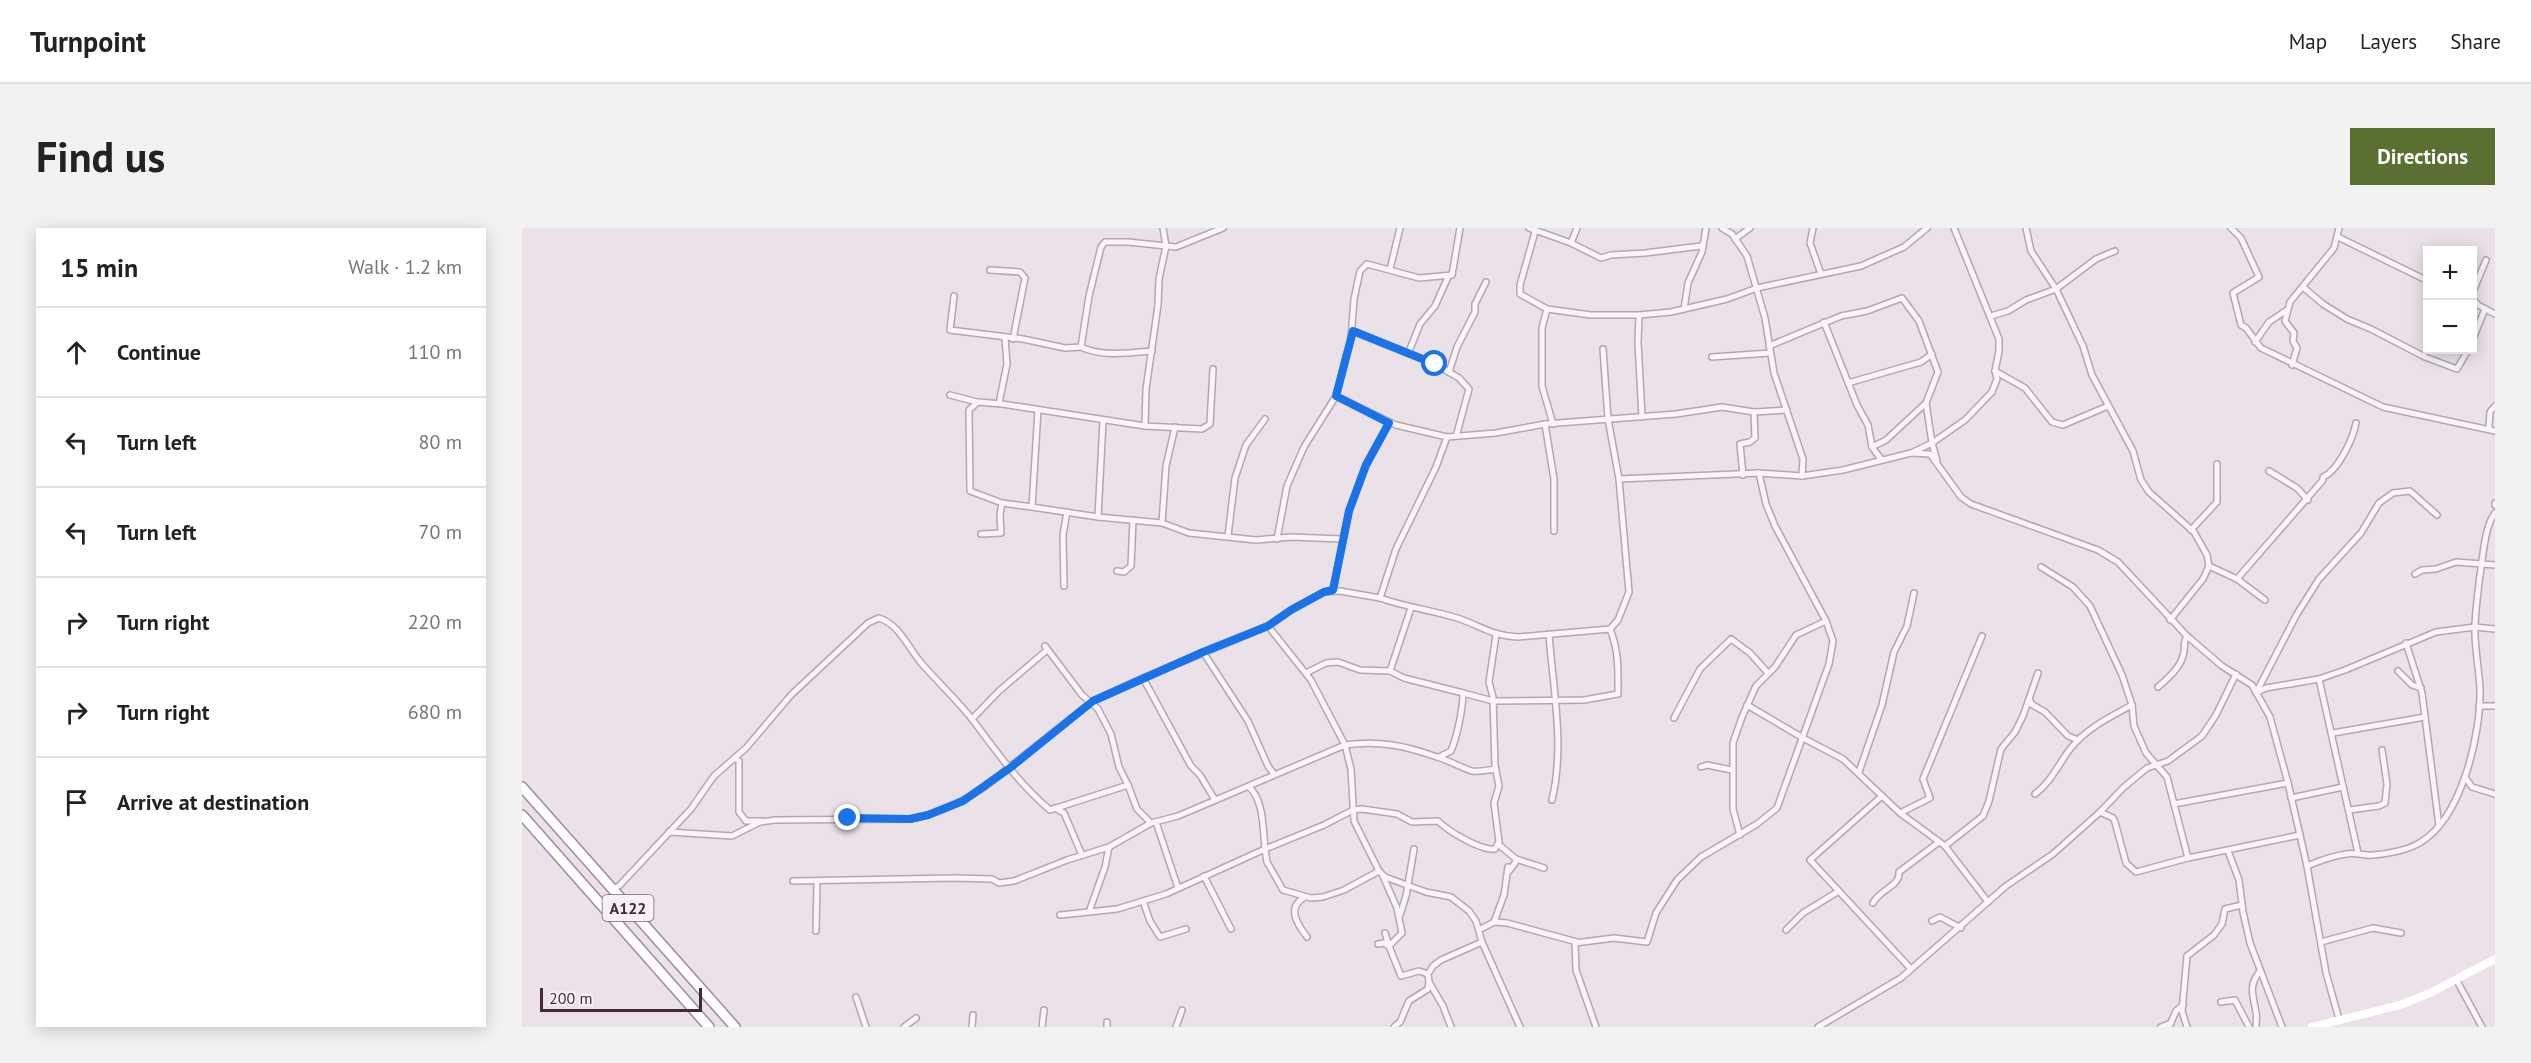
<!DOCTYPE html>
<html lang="en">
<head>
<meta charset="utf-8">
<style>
	body { margin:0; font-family:"PT Sans",sans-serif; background:#f2f2f2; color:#222 }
	.controls { position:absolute; right:18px; top:18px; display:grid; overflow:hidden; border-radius:0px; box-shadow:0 3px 15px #0003 }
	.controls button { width:54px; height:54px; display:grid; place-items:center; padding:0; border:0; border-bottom:2px solid #e0e0e0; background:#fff; color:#222; font:30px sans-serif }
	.scale { position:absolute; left:18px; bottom:15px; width:162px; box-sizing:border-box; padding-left:6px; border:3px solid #42293e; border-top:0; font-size:16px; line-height:21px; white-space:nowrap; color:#42293e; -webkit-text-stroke:4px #f7f1f6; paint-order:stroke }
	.stop { position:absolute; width:18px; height:18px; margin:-14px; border:4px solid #1a73e8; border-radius:50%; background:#fff }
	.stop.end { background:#1a73e8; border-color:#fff; box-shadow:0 2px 6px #0008 }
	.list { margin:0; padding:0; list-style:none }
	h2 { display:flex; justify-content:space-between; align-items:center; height:78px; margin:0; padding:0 24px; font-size:26px }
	h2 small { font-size:20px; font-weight:400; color:#767676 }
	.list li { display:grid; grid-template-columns:39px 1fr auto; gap:18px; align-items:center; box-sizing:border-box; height:90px; padding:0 24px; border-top:2px solid #e0e0e0 }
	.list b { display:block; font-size:22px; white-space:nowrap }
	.list em { font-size:20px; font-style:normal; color:#767676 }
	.icon { flex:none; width:33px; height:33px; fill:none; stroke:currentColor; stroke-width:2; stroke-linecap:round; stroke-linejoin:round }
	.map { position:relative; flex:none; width:1973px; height:799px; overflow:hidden; border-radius:0px }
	header { display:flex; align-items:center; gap:36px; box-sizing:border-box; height:84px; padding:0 30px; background:#fff; border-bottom:2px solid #e0e0e0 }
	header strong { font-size:28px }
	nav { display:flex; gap:33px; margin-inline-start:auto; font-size:21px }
	.intro { display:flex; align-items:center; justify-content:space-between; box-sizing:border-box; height:144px; padding:0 36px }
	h1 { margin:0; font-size:42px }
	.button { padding:15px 27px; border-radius:0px; background:#597032; color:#fff; font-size:21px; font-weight:700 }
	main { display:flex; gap:36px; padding:0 36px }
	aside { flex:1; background:#fff; border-radius:0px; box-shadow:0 3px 15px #0003 }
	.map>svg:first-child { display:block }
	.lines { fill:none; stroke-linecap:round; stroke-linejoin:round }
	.street-casing { stroke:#b4a6b2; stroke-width:8 }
	.highway-casing { stroke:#a1889e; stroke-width:12 }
	.street { stroke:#f8f4f7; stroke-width:5 }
	.secondary { stroke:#fff; stroke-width:8 }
	.highway { stroke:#fff; stroke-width:9 }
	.route { stroke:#1a73e8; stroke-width:8 }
	.labels { text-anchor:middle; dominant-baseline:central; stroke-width:5; stroke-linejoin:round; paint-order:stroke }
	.shield { fill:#f7f1f6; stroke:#786575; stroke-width:1.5 }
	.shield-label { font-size:16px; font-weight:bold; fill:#42293e }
</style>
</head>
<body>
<header>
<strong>Turnpoint</strong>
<nav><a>Map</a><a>Layers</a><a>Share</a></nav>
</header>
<div class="intro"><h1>Find us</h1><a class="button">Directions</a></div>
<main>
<aside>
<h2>15 min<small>Walk · 1.2 km</small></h2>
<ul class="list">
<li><svg class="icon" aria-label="ahead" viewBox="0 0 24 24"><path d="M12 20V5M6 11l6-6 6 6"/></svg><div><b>Continue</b></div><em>110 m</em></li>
<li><svg class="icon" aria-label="left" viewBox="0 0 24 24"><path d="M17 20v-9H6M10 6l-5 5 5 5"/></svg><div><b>Turn left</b></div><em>80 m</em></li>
<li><svg class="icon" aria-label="left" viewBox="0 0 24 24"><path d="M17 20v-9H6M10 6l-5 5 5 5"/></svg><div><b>Turn left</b></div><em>70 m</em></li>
<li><svg class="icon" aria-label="right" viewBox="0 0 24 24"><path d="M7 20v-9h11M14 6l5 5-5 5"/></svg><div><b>Turn right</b></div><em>220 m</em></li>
<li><svg class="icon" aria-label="right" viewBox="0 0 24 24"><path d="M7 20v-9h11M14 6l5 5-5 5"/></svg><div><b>Turn right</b></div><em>680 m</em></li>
<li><svg class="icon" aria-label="arrive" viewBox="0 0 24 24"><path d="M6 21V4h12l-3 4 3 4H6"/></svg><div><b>Arrive at destination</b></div></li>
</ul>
</aside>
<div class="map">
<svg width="1973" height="799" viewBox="0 0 1973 799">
	<rect width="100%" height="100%" fill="#eae1e9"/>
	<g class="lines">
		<g class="street-casing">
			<g id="street">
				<path d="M 641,0 L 644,18 L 637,51 L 636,77 L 624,161 L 623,198 L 680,201 L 688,196 L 691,141"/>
				<path d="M 1007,0 L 1049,15 L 1079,30 L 1089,27 L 1123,25 L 1179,18"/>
				<path d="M 1200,0 L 1210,6 L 1225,28 L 1243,90 L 1252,145 L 1281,231 L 1280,248"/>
				<path d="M 1291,0 L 1288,15 L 1299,46"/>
				<path d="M 1504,0 L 1509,23 L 1534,61 L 1544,82 L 1561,118 L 1570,147 L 1611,223 L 1619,252 L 1627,264 L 1672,304 L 1685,327 L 1687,338"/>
				<path d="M 1709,0 L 1719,10 L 1737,49 L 1711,65 L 1719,97 L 1724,100 L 1739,120 L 1861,179 L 1973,203"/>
				<path d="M 1013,4 L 998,57 L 998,66 L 1025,81 L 1069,87 L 1117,87 L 1149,84 L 1205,71 L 1235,60 L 1339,38 L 1382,19 L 1405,0"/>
				<path d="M 1816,9 L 1906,53"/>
				<path d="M 1213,11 L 1228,0"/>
				<path d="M 1049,15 L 1055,0"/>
				<path d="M 868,41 L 878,0"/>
				<path d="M 468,42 L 498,44 L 503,50 L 491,111"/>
				<path d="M 1781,59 L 1801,76 L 1825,91 L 1849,101 L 1903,129 L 1935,141 L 1946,122"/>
				<path d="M 1950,66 L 1964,32"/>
				<path d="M 432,68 L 428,102 L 501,111 L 543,120 L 559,119"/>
				<path d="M 1950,70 L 1956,77 L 1973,86"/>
				<path d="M 1025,81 L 1020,100 L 1020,158 L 1031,196"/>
				<path d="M 1162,81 L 1166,55 L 1180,24 L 1184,0"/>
				<path d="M 1117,87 L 1116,114 L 1120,189"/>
				<path d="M 1469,88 L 1486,83 L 1504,72 L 1534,61 L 1574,31 L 1593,23"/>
				<path d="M 1302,94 L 1335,177 L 1346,197 L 1350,219 L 1359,231"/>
				<path d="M 831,103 L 913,136 L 937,150 L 947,161 L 935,205"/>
				<path d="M 1950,113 L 1963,81"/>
				<path d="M 1733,114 L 1747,94 L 1765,82"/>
				<path d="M 1247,118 L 1319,88 L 1345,83 L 1380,70 L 1397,93 L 1416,144 L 1404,175 L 1410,215 L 1415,233"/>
				<path d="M 888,121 L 898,96 L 913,78 L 926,49"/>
				<path d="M 1081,121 L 1086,191 L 1097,251 L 1107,364 L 1096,392 L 1088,401"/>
				<path d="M 630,123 C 608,125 579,129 559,119 L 567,68 L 579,19 L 583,14 L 606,14 L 654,19 L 701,0"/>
				<path d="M 1190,129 L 1248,125"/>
				<path d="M 1770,137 L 1775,120 L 1771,113 L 1772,105 L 1763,93 L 1768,74 L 1812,20 L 1817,0"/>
				<path d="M 1473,143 L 1503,160 L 1530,194 L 1541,197 L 1586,178"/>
				<path d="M 927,144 L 935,119 L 953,84 L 953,76 L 964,54"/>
				<path d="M 1326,155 L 1399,134 L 1410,126"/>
				<path d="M 428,167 L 455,174"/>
				<path d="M 814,168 L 874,197 L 925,209 L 974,205 L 1023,196 L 1154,186 L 1200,179 L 1232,184 L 1265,182"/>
				<path d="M 477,175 L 485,136 L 483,110"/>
				<path d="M 516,182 L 510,279 L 480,275 L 448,263 L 447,182 L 456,174 L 480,176 L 623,198"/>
				<path d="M 1023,196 L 1032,251 L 1032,303"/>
				<path d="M 653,199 L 644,238 L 640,295 L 667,305 L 734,312 L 769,309 L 819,311"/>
				<path d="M 1967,199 L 1968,184 L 1973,178"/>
				<path d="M 1350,219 L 1364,212 L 1404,175"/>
				<path d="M 1389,225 L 1408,226 L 1439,269 L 1449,276 L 1576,322 L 1596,334 L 1665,408 L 1700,438 L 1730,457 L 1748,489 L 1766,555 L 1785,638 L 1804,745 L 1817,791"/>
				<path d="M 1747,243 L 1775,260 L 1786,272"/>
				<path d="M 1221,247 L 1218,216 L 1228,214 L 1233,210 L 1232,184"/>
				<path d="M 1097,251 L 1237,245 L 1280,248 L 1321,242 L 1389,225 L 1410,215 L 1443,192 L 1470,164 L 1475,151 L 1473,143 L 1477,123 L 1477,111 L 1432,0"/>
				<path d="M 1973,275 L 1973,277"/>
				<path d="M 510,279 L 576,289 L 640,295"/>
				<path d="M 576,289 L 581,193"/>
				<path d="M 1669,302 L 1695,274 L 1695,236"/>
				<path d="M 459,306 L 479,305 L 478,286 L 480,275"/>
				<path d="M 706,308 L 713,250 L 724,217 L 743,191"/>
				<path d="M 755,311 L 765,258 L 782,219 L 814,168 L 829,110 L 832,71 L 838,43 L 845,36 L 897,50 L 930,47 L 938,0"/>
				<path d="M 1519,339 L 1551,359 L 1568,378 L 1600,447 L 1610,477 L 1612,498 L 1624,525 L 1645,549 L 1666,630"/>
				<path d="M 595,343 L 602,344 L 609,338 L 611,292"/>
				<path d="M 1893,346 L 1900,342 L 1914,341 L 1934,334 L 1973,337"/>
				<path d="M 1715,351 L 1801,252 L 1801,249 C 1816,243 1831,211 1834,195"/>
				<path d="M 542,358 L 541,307 L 545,284"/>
				<path d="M 811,362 L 827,283 L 844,237 L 867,195"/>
				<path d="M 858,370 C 883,379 909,382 935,390 C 960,398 967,407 996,409 L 1088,401 C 1097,423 1096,442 1096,466 L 1062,472 L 971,473 L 941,465"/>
				<path d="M 889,380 L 868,443 L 882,450 L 941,465 C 941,480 935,509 929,523 L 917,529"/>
				<path d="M 1648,392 L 1681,351 L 1687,338 L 1715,351 L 1743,372"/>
				<path d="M 746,398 L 789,452 L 823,517 L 829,541 L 832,593 L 857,643 L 863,649 L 904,664 L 929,669 L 947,683 L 954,693 L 960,714 L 998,799"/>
				<path d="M 1027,406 C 1031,461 1043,518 1030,572"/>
				<path d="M 1884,415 L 1900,465 L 1917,598"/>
				<path d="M 523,418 L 560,467 L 576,481 L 589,506 L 597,539 L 606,557"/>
				<path d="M 681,424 L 726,493 L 746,538 L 752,546"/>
				<path d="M 1876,443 L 1890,457 L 1899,460"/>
				<path d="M 784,445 L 804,435 L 816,434 L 838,442 L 868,443"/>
				<path d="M 1797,451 L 1836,625"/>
				<path d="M 1636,459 C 1646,450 1657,441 1661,428 C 1664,420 1660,416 1665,408"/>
				<path d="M 1736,464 L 1744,460 L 1797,451 L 1823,442 L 1914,404 L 1953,399 L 1973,401"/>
				<path d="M 1734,465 L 1775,386 L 1797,351 L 1839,305 L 1857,275 L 1871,265 L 1888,263 L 1915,287"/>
				<path d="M 1508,472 L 1509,476 L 1523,484 L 1546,508 L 1556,512 L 1558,510"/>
				<path d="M 1225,477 L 1281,510 L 1321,531 L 1378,585 L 1423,618 L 1466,674"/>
				<path d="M 1957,478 L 1973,478"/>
				<path d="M 1152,490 L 1178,441 L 1209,411 L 1228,425 L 1246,445"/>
				<path d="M 450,491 L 477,463 L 525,422"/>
				<path d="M 1811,505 L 1903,489"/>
				<path d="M 213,530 L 217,533 L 217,584 L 224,593 L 239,593"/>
				<path d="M 1179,539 L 1185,537 L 1210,542"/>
				<path d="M 1337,544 L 1360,477 L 1372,424 L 1385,398 L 1392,365"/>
				<path d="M 1943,549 L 1950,559 L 1973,566"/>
				<path d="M 727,559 C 742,572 741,602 743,621 L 802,597 L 831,582 L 840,581 L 875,586 L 890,594 L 916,593 C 926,603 959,623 973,621 L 977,614 L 972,575 L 977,558 L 973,538 L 971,469 L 967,454 L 974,407"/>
				<path d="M 1513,566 C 1529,554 1536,537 1548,521 C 1565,500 1586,490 1610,477"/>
				<path d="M 1360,568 L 1288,632 L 1389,741"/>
				<path d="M 1769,570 L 1821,559"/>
				<path d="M 693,572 L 678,547 L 669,538 L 621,450 L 746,398 L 769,382 L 802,364 L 818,363 L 858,370 L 874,321 L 914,239 L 925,209"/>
				<path d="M 1652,576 L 1766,555"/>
				<path d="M 533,580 L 542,585 L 560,627"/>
				<path d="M 1827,582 L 1857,578 L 1863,575 L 1865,556 L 1860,522"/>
				<path d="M 1578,584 L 1591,590 L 1593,594 L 1604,635 L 1614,644 L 1666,630 L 1778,607"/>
				<path d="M 1378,585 L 1408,570 L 1401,551 L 1460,408"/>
				<path d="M 634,594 L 656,660"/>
				<path d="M 147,604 L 210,608 L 238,594 L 253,592 L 388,591 C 414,587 438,575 461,560 L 571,473 L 621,450"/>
				<path d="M 1218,607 L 1211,581 L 1211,515 L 1220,489 L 1234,458 L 1253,439 L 1274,407 L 1304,393"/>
				<path d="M 976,616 L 994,631"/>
				<path d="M 1423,618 L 1461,588 L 1467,573 L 1479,521 L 1493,504 L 1501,488 L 1516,445"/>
				<path d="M 587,619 L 583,639 L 567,684 L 595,681 L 644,666 L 743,621 L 745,634 L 761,662 L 789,670 L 801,669 L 822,662 L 857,643"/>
				<path d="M 1706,623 L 1717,652 L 1721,684 L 1728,715 L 1760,799"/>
				<path d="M 1785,638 C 1797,633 1810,628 1824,626 C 1833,624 1842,628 1851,627 C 1865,626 1887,622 1899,614 C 1940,589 1959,506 1958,461 C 1957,440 1952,418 1953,397 C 1954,376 1957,354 1960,333 C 1962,319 1964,297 1973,285"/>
				<path d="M 987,643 L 993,635 L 994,631 L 1022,640"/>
				<path d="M 682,648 L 709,701"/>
				<path d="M 861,648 L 875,680 L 880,705 L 867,718 L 879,748 L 897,743 L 906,746"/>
				<path d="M 271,653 L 432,650 L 470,651 L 477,655 L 492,653 L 545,632 L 587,619 L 629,595"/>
				<path d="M 89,661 L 97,658 L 169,581 L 192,548 L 224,520 L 269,467 L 346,395 L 357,390 C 377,396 387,421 400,436 C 416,454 435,472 450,491 C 474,523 497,556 528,582 L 606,557 L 615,581 L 629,595 L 656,588 L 823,517 C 857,512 884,518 915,529 C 926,532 940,540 950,543 C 957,544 967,542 974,541"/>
				<path d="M 783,669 C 764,679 775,696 785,709"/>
				<path d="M 621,673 L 628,693 L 638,709 L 664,701"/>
				<path d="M 1351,675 C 1358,661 1378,659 1377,644 L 1417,614"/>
				<path d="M 538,687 L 567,684"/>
				<path d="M 878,687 L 884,668 L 892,621"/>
				<path d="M 1410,693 L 1418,689 L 1439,700"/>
				<path d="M 972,694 L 982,667 L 986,639"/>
				<path d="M 957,702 L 972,694 L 985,695 L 1055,714"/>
				<path d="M 1264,702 L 1281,685 L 1317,663"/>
				<path d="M 294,703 L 295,654"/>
				<path d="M 1799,714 L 1851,700 L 1879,705"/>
				<path d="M 856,716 L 862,715 L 867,718 L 863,705"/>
				<path d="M 1934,751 L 1960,799"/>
				<path d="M 334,769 L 344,799"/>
				<path d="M 1699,774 L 1713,772 L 1727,799"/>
				<path d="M 585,794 L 585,799"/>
				<path d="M 382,799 L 394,790"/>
				<path d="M 450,799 L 451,787"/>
				<path d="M 520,799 L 522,782"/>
				<path d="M 654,799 L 660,782"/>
				<path d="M 872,799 L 878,794 L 887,773 L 906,761 L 907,754"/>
				<path d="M 929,799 L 921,778 L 907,754 L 906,746 L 911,738 L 919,732 L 960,714"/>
				<path d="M 1074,799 L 1054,742 L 1053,715 L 1092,710 L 1125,714 L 1134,685 L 1155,652 L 1179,629 L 1235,596 L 1255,580 L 1307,436 L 1311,413 L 1304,393 L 1253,298 L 1244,276 L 1237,245"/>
				<path d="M 1296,799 L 1379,750 L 1484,658 L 1531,626 L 1578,584 L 1602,559 L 1625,540 L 1646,533 L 1680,508 L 1694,487 L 1714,446"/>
				<path d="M 1639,799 L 1649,795"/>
				<path d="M 1647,799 L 1654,783 L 1661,777"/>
				<path d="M 1665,799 L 1660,783 L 1665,728 L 1692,707 L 1700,696 L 1703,681 L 1720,677"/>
				<path d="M 1734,799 C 1734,794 1735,789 1734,784 C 1731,767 1726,758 1738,743"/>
			</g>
		</g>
		<g class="highway-casing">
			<g id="highway">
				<path d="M 0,559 L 213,799"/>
				<path d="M 0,587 L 187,799"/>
			</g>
		</g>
		<use href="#street" class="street"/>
		<path class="secondary" d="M 1790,799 L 1878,777 L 1908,765 L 1973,731"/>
		<use href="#highway" class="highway"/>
	</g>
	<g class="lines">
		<path class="route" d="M 326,590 L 388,591 L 406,587 L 441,573 L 488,540 L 571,473 L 681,424 L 746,398 L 769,382 L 802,364 L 811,362 L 827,283 L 844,237 L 867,195 L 814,168 L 831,103 L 913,136"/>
	</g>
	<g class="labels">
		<rect class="shield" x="80.5" y="667" width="51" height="26" rx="4.5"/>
		<g class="shield-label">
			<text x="106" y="680">A122</text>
		</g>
	</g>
</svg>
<div class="controls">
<button>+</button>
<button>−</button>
</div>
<div class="scale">200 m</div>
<div class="stop" style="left:913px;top:136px"></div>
<div class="stop end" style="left:326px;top:590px"></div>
</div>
</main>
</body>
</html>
